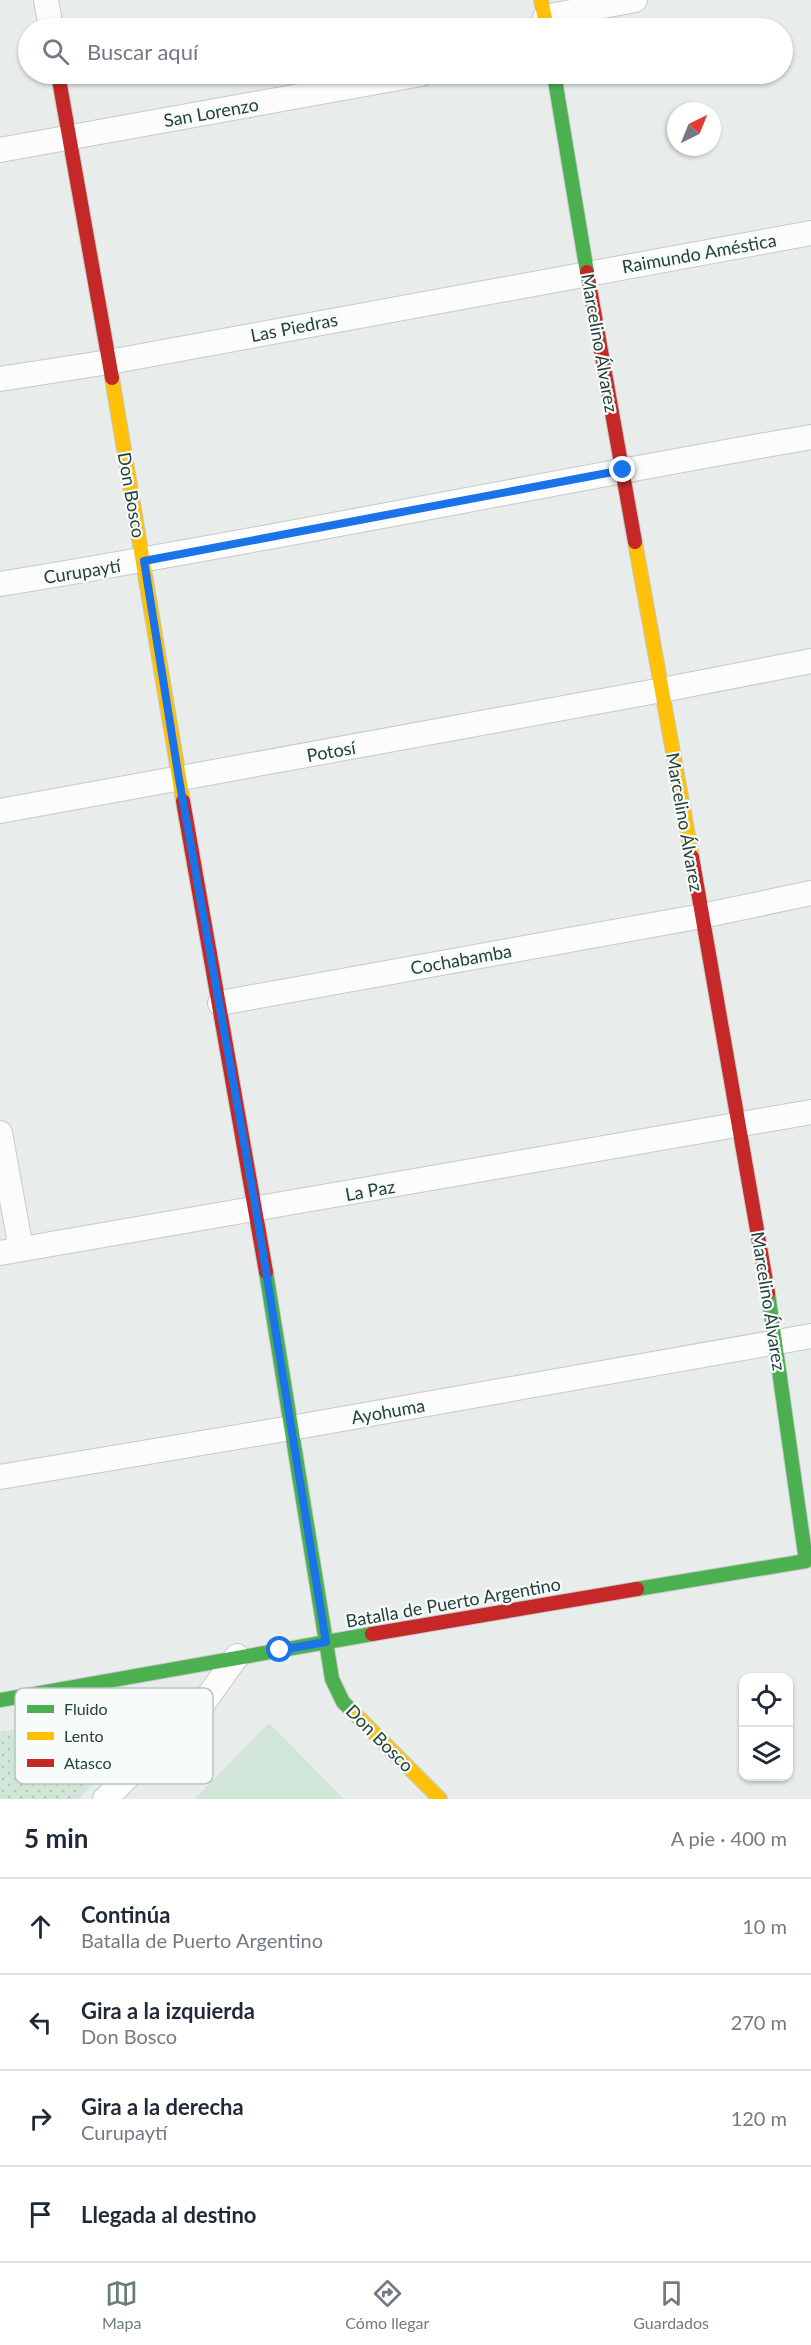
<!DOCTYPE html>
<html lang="es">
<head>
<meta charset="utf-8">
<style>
	body { margin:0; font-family:Lato,sans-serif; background:#f2f2f3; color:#1f2937 }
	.controls { position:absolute; right:18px; bottom:18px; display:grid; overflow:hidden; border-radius:12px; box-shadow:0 2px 4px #0004 }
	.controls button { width:54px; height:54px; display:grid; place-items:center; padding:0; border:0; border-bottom:2px solid #e0e1e3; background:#fff; color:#1f2937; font:30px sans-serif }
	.compass { position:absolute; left:667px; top:102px; width:54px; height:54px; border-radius:50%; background:#fff; box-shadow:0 2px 4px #0004; rotate:43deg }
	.stop { position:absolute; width:18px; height:18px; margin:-14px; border:4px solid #1a73e8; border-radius:50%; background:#fff }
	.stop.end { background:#1a73e8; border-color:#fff; box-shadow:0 2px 6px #0008 }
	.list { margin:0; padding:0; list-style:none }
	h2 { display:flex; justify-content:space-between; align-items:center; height:78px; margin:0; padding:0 24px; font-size:26px }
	h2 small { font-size:20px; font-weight:400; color:#747a83 }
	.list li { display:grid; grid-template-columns:39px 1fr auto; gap:18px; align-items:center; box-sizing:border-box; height:96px; padding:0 24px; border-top:2px solid #e0e1e3 }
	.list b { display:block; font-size:22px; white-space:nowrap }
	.list p { margin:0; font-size:20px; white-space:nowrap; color:#747a83 }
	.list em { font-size:20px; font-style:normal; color:#747a83 }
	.icon { flex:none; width:33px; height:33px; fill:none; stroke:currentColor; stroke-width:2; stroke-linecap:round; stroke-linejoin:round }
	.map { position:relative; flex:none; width:811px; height:1799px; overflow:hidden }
	.search { position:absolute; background:#fff; box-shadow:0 2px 4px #0004; left:18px; right:18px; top:18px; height:66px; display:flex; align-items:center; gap:15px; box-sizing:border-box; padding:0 21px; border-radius:33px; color:#747a83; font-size:22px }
	.sheet { height:462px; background:#fff }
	nav { display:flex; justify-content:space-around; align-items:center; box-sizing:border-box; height:84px; border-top:2px solid #e0e1e3; background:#fff; font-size:16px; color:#747a83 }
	nav a { display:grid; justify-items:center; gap:3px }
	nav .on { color:#697e78 }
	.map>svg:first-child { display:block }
	.park { fill:url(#park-dots) }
	.garden { fill:#d1e6d8 }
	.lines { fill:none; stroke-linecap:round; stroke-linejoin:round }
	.street-casing { stroke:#c5cac8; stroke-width:26 }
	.fast-casing { stroke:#c3cbc8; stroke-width:16 }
	.slow-casing { stroke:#c3cbc8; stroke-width:16 }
	.jam-casing { stroke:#c3cbc8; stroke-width:16 }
	.street { stroke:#fcfcfc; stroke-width:24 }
	.fast { stroke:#4caf50; stroke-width:14 }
	.slow { stroke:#ffc107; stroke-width:14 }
	.jam { stroke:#c62828; stroke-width:14 }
	.route { stroke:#1a73e8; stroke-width:8 }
	.labels { text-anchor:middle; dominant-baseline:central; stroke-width:4.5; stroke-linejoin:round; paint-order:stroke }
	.street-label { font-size:18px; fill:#24423a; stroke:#f7fbf9 }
	.key { fill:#f7fbf9; stroke:#b8c4c0; stroke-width:1.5 }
	.key-label { font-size:16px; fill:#24423a }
</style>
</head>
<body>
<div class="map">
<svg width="811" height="1799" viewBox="0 0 811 1799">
	<defs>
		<pattern id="park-dots" width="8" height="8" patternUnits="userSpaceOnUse" patternTransform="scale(1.5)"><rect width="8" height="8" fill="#d1e6d8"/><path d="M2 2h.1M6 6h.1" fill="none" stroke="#b3c6ba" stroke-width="1.8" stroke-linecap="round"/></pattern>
	</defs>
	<rect width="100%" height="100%" fill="#e8edeb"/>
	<path class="park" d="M 174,1703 L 78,1799 L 0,1799 L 0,1732 Z"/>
	<path class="garden" d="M 269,1723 L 344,1799 L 194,1799 Z"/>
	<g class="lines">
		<g class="street-casing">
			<g id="street">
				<path d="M 46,0 L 51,28"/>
				<path d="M 545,17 L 635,0"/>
				<path d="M 0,150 L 421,74"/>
				<path d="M 0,379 L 109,362 L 811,233"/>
				<path d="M 0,584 C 271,540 540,484 811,437"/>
				<path d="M 0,811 L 662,690 L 811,661"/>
				<path d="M 220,1003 L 702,916 L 811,893"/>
				<path d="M 0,1133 L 21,1249"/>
				<path d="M 0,1253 L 811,1112"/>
				<path d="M 0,1477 L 291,1428 L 811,1336"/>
				<path d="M 105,1799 L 202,1705 L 237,1656"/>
			</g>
		</g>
		<g class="fast-casing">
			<g id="fast">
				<path d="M 554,74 L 587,272"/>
				<path d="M 266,1272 L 332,1679 L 343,1702 L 356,1715"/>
				<path d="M 637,1589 L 806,1561 L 768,1293"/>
				<path d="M 0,1700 L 372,1634"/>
			</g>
		</g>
		<g class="slow-casing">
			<g id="slow">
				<path d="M 541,0 L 547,28"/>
				<path d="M 112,378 L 183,801"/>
				<path d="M 635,542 L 692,857"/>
				<path d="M 356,1715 L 440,1799"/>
			</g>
		</g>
		<g class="jam-casing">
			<g id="jam">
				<path d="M 58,74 L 112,378"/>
				<path d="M 587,272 L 635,542"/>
				<path d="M 183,801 L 266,1272"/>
				<path d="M 692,857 L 768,1293"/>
				<path d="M 372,1634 L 637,1589"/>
			</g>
		</g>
		<use href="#street" class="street"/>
		<use href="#fast" class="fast"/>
		<use href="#slow" class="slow"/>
		<use href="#jam" class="jam"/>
	</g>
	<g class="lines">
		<path class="route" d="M 280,1650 L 326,1642 L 256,1210 L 179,779 L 144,561 L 623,470"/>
	</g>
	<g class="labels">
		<g class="street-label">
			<text transform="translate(211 112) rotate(-10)">San Lorenzo</text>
			<text transform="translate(699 253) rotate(-10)">Raimundo Améstica</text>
			<text transform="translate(294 327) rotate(-11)">Las Piedras</text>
			<text transform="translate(600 343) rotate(80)">Marcelino Álvarez</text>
			<text transform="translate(132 495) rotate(80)">Don Bosco</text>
			<text transform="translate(82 571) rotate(-9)">Curupaytí</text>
			<text transform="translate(331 751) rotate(-10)">Potosí</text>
			<text transform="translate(685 822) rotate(80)">Marcelino Álvarez</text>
			<text transform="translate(461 959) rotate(-10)">Cochabamba</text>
			<text transform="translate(370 1190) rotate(-10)">La Paz</text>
			<text transform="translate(769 1301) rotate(81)">Marcelino Álvarez</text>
			<text transform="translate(388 1411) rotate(-10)">Ayohuma</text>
			<text transform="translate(453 1602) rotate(-10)">Batalla de Puerto Argentino</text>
			<text transform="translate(380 1738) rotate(45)">Don Bosco</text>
		</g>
	</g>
	<rect x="15" y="1688" width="198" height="96" rx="9" class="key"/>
	<rect x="27" y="1705" width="27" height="8" fill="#4caf50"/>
	<rect x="27" y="1732" width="27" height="8" fill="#ffc107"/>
	<rect x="27" y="1759" width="27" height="8" fill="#c62828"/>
	<g class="key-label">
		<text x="64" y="1715">Fluido</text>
		<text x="64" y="1742">Lento</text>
		<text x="64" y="1769">Atasco</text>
	</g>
</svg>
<div class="controls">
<button><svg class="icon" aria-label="locate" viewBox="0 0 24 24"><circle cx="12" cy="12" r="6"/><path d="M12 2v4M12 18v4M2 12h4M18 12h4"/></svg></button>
<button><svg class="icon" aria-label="layers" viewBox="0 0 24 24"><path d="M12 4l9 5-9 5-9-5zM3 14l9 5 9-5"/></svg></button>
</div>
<svg class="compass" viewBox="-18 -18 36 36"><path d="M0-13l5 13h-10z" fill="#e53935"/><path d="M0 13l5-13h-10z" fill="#747a83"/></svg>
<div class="stop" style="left:280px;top:1650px"></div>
<div class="stop end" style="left:623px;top:470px"></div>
<div class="search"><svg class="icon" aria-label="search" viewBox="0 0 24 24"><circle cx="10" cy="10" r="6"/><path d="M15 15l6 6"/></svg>Buscar aquí</div>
</div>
<section class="sheet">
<h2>5 min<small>A pie · 400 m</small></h2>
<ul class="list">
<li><svg class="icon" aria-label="ahead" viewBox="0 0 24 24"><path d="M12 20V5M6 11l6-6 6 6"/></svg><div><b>Continúa</b><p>Batalla de Puerto Argentino</p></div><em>10 m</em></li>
<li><svg class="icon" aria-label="left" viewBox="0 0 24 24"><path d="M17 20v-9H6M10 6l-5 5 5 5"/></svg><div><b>Gira a la izquierda</b><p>Don Bosco</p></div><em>270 m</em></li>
<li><svg class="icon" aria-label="right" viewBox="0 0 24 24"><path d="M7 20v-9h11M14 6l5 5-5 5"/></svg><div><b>Gira a la derecha</b><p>Curupaytí</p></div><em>120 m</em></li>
<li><svg class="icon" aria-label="arrive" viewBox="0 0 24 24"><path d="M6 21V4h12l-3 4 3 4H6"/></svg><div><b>Llegada al destino</b></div></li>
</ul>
</section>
<nav>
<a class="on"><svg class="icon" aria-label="map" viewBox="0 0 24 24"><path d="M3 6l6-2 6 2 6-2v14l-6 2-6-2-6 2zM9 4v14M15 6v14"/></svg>Mapa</a>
<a><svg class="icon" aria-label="directions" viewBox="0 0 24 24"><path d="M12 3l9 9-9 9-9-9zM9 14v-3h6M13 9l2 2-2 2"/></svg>Cómo llegar</a>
<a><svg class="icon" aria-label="saved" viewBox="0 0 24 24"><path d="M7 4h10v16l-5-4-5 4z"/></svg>Guardados</a>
</nav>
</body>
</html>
